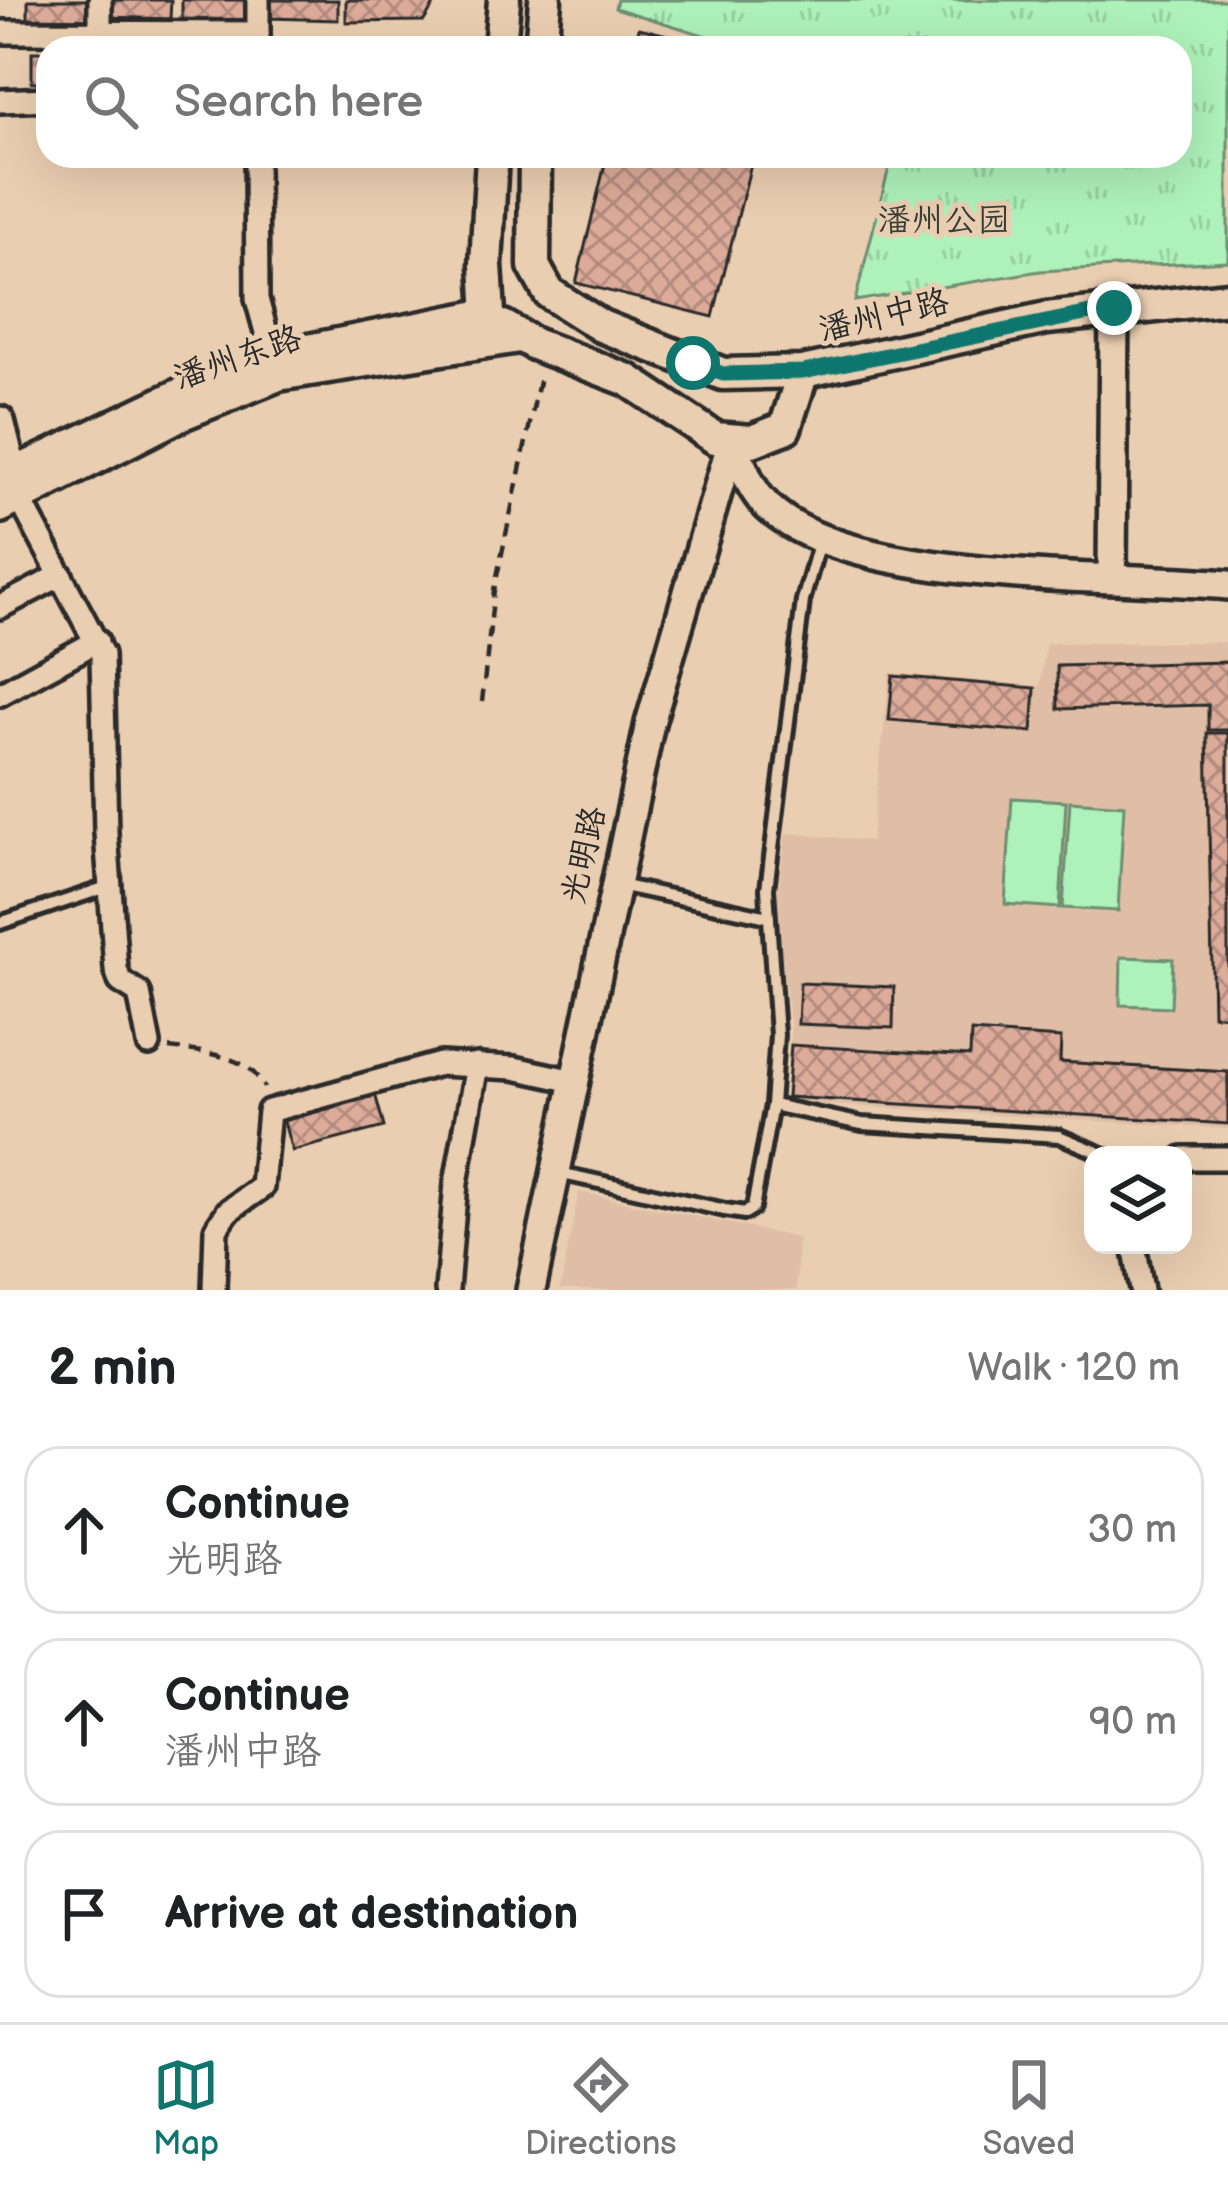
<!DOCTYPE html>
<html lang="en">
<head>
<meta charset="utf-8">
<style>
	body { margin:0; font-family:"Balsamiq Sans","LXGW WenKai TC",sans-serif; background:#f2f2f2; color:#202124 }
	.controls { position:absolute; right:36px; bottom:36px; display:grid; overflow:hidden; border-radius:24px; box-shadow:0 12px 48px #0002 }
	.controls button { width:108px; height:108px; display:grid; place-items:center; padding:0; border:0; border-bottom:3px solid #e0e0e0; background:#fff; color:#202124; font:60px sans-serif }
	.stop { position:absolute; width:36px; height:36px; margin:-27px; border:9px solid #0f766e; border-radius:50%; background:#fff }
	.stop.end { background:#0f766e; border-color:#fff; box-shadow:0 3px 12px #0008 }
	.list { margin:0; padding:0; list-style:none }
	h2 { display:flex; justify-content:space-between; align-items:center; height:156px; margin:0; padding:0 48px; font-size:51px }
	h2 small { font-size:39px; font-weight:400; color:#757577 }
	.list li { display:grid; grid-template-columns:78px 1fr auto; gap:36px; align-items:center; box-sizing:border-box; height:168px; margin:0 24px 24px; padding:0 24px; border:3px solid #e0e0e0; border-radius:36px }
	.list b { display:block; font-size:45px; white-space:nowrap }
	.list p { margin:0; font-size:39px; white-space:nowrap; color:#757577 }
	.list em { font-size:39px; font-style:normal; color:#757577 }
	.icon { flex:none; width:66px; height:66px; fill:none; stroke:currentColor; stroke-width:2; stroke-linecap:round; stroke-linejoin:round }
	.map { position:relative; flex:none; width:1228px; height:1290px; overflow:hidden }
	.search { position:absolute; background:#fff; box-shadow:0 12px 48px #0002; left:36px; right:36px; top:36px; height:132px; display:flex; align-items:center; gap:30px; box-sizing:border-box; padding:0 42px; border-radius:36px; color:#757577; font-size:45px }
	.sheet { height:732px; background:#fff }
	nav { display:flex; justify-content:space-around; align-items:center; box-sizing:border-box; height:168px; border-top:3px solid #e0e0e0; background:#fff; font-size:33px; color:#757577 }
	nav a { display:grid; justify-items:center; gap:6px }
	nav .on { color:#0f766e }
	.map>svg:first-child { display:block }
	.built { fill:#dfbea5 }
	.grass { fill:#aef1ba; stroke:#6c8e72; stroke-width:3 }
	.park { fill:url(#park-tufts); stroke:#6c8e72; stroke-width:3 }
	.building { fill:url(#building-cross-hatch); stroke:#2b2b2b; stroke-width:3 }
	.lines { fill:none; stroke-linecap:round; stroke-linejoin:round }
	.service-casing { stroke:#2b2b2b; stroke-width:20 }
	.minor-casing { stroke:#2b2b2b; stroke-width:30 }
	.tertiary-casing { stroke:#2b2b2b; stroke-width:36 }
	.secondary-casing { stroke:#2b2b2b; stroke-width:39 }
	.path { stroke:#2b2b2b; stroke-width:4.5; stroke-dasharray:12 9; stroke-linecap:butt }
	.service { stroke:#eaceb1; stroke-width:10 }
	.minor { stroke:#eaceb1; stroke-width:21 }
	.tertiary { stroke:#eaceb1; stroke-width:27 }
	.secondary { stroke:#eaceb1; stroke-width:30 }
	.route { stroke:#0f766e; stroke-width:15 }
	.labels { text-anchor:middle; dominant-baseline:central; stroke-width:10; stroke-linejoin:round; paint-order:stroke }
	.park-label { font-size:33px; fill:#383f39; stroke:#eaceb1 }
	.street-label { font-size:33px; fill:#2b2b2b; stroke:#eaceb1 }
</style>
</head>
<body>
<div class="map">
<svg width="1228" height="1290" viewBox="0 0 1228 1290">
	<defs>
		<pattern id="park-tufts" width="24" height="20" patternUnits="userSpaceOnUse" patternTransform="scale(3)"><rect width="24" height="20" fill="#aef1ba"/><path d="M3 7l-1-3M5 7V3M7 7l1-3M15 17l-1-3M17 17v-4M19 17l1-3" fill="none" stroke="#96cfa0"/></pattern>
		<pattern id="building-cross-hatch" width="8" height="8" patternUnits="userSpaceOnUse" patternTransform="scale(3)"><rect width="8" height="8" fill="#dcab9a"/><path d="M0 0l8 8M0 8l8-8" fill="none" stroke="#b38b7e"/></pattern>
	</defs>
	<rect width="100%" height="100%" fill="#eaceb1"/>
	<filter id="ink" filterUnits="userSpaceOnUse"><feTurbulence type="fractalNoise" baseFrequency=".00833" numOctaves="2"/><feDisplacementMap in="SourceGraphic" scale="24" xChannelSelector="R" yChannelSelector="G"/><feConvolveMatrix kernelMatrix="1 2 1 2 8 2 1 2 1" color-interpolation-filters="sRGB"/></filter>
	<g filter="url(#ink)">
		<g class="built">
			<path d="M 1228,642 L 1228,1129 L 784,1102 L 791,1029 L 775,912 L 786,833 L 871,841 L 890,673 L 1040,686 L 1046,643 Z"/>
			<path d="M 579,1192 L 798,1238 L 796,1290 L 560,1290 Z"/>
		</g>
		<g class="grass">
			<path d="M 1012,798 L 1066,801 L 1060,908 L 1005,904 Z"/>
			<path d="M 1070,801 L 1124,805 L 1118,911 L 1063,908 Z"/>
			<path d="M 1121,957 L 1173,959 L 1171,1007 L 1120,1005 Z"/>
		</g>
		<path class="park" d="M 617,0 L 1228,0 L 1228,261 L 1040,271 L 855,301 L 892,156 L 1180,156 L 1180,48 L 746,48 L 615,8 Z"/>
		<g class="building">
			<path d="M 28,0 L 95,0 L 95,19 L 28,18 Z"/>
			<path d="M 108,0 L 171,0 L 170,19 L 108,17 Z"/>
			<path d="M 182,0 L 248,0 L 248,21 L 182,20 Z"/>
			<path d="M 268,0 L 338,0 L 338,20 L 268,18 Z"/>
			<path d="M 346,0 L 437,0 L 424,21 L 346,22 Z"/>
			<path d="M 639,28 L 720,48 L 634,48 Z"/>
			<rect x="32" y="52" width="16" height="30"/>
			<path d="M 607,156 L 753,156 L 713,317 L 576,283 Z"/>
			<path d="M 1228,662 L 1228,730 L 1208,730 L 1208,705 L 1058,709 L 1057,666 Z"/>
			<path d="M 893,676 L 1035,688 L 1032,732 L 889,720 Z"/>
			<path d="M 1207,733 L 1228,733 L 1228,1015 L 1213,1015 Z"/>
			<path d="M 800,983 L 894,987 L 893,1028 L 798,1024 Z"/>
			<path d="M 971,1032 L 1061,1038 L 1060,1062 L 1228,1072 L 1228,1124 L 787,1097 L 791,1045 L 970,1056 Z"/>
			<path d="M 373,1086 L 384,1127 L 292,1151 L 281,1111 Z"/>
		</g>
		<g class="lines">
			<g class="service-casing">
				<g id="service">
					<path d="M 619,885 L 768,917"/>
					<path d="M 0,923 L 110,886"/>
					<path d="M 772,1105 L 862,1124 L 1059,1136 L 1105,1155"/>
					<path d="M 559,1173 L 725,1210 L 745,1213 L 753,1208 L 772,1105 L 777,1035 L 767,889 L 803,601 L 820,540"/>
				</g>
			</g>
			<g class="minor-casing">
				<g id="minor">
					<path d="M 0,32 L 258,33"/>
					<path d="M 258,47 L 258,0"/>
					<path d="M 100,48 L 100,0"/>
					<path d="M 0,101 L 48,99"/>
					<path d="M 256,156 L 257,299 L 276,369"/>
					<path d="M 19,497 L 102,654 L 106,833 L 116,969 L 120,981 L 139,993 L 149,1044"/>
					<path d="M 0,607 L 61,575"/>
					<path d="M 0,694 L 97,641"/>
					<path d="M 1183,1158 L 1228,1158"/>
					<path d="M 1134,1245 L 1142,1290"/>
					<path d="M 214,1290 L 216,1229 L 228,1211 L 262,1187 L 269,1111 L 440,1064 L 514,1068 L 574,1081"/>
					<path d="M 447,1290 L 456,1183 L 477,1065"/>
				</g>
			</g>
			<g class="tertiary-casing">
				<g id="tertiary">
					<path d="M 0,421 L 18,493"/>
					<path d="M 732,441 C 742,464 749,488 767,506 C 849,586 1114,574 1228,585"/>
					<path d="M 1112,577 L 1114,308"/>
					<path d="M 531,1290 L 650,723 L 732,441"/>
				</g>
			</g>
			<g class="secondary-casing">
				<g id="secondary">
					<path d="M 500,48 L 504,0"/>
					<path d="M 541,48 L 545,0"/>
					<path d="M 535,156 L 534,266 L 549,293 L 601,326 L 723,374 L 803,372 L 1047,318 L 1228,298"/>
					<path d="M 489,314 L 486,265 L 492,156"/>
					<path d="M 503,326 L 534,344 L 628,380 L 715,438 L 752,441 L 785,428 L 803,372"/>
					<path d="M 0,480 L 248,362 L 489,314"/>
					<path d="M 0,507 L 182,414 L 278,375 L 519,337"/>
				</g>
			</g>
			<g class="path">
				<path d="M 482,702 L 494,590 L 540,377"/>
				<path d="M 169,1048 C 201,1052 250,1054 264,1088"/>
			</g>
			<use href="#service" class="service"/>
			<use href="#minor" class="minor"/>
			<use href="#tertiary" class="tertiary"/>
			<use href="#secondary" class="secondary"/>
		</g>
	</g>
	<g class="lines" filter="url(#ink)">
		<path class="route" d="M 693,363 L 723,374 L 803,372 L 1114,308"/>
	</g>
	<g class="labels">
		<g class="park-label">
			<text x="944" y="221">潘州公园</text>
		</g>
		<g class="street-label">
			<text transform="translate(884 316) rotate(-13)">潘州中路</text>
			<text transform="translate(238 358) rotate(-19)">潘州东路</text>
			<text transform="translate(584 855) rotate(-77)">光明路</text>
		</g>
	</g>
</svg>
<div class="controls">
<button><svg class="icon" aria-label="layers" viewBox="0 0 24 24"><path d="M12 4l9 5-9 5-9-5zM3 14l9 5 9-5"/></svg></button>
</div>
<div class="stop" style="left:693px;top:363px"></div>
<div class="stop end" style="left:1114px;top:308px"></div>
<div class="search"><svg class="icon" aria-label="search" viewBox="0 0 24 24"><circle cx="10" cy="10" r="6"/><path d="M15 15l6 6"/></svg>Search here</div>
</div>
<section class="sheet">
<h2>2 min<small>Walk · 120 m</small></h2>
<ul class="list">
<li><svg class="icon" aria-label="ahead" viewBox="0 0 24 24"><path d="M12 20V5M6 11l6-6 6 6"/></svg><div><b>Continue</b><p>光明路</p></div><em>30 m</em></li>
<li><svg class="icon" aria-label="ahead" viewBox="0 0 24 24"><path d="M12 20V5M6 11l6-6 6 6"/></svg><div><b>Continue</b><p>潘州中路</p></div><em>90 m</em></li>
<li><svg class="icon" aria-label="arrive" viewBox="0 0 24 24"><path d="M6 21V4h12l-3 4 3 4H6"/></svg><div><b>Arrive at destination</b></div></li>
</ul>
</section>
<nav>
<a class="on"><svg class="icon" aria-label="map" viewBox="0 0 24 24"><path d="M3 6l6-2 6 2 6-2v14l-6 2-6-2-6 2zM9 4v14M15 6v14"/></svg>Map</a>
<a><svg class="icon" aria-label="directions" viewBox="0 0 24 24"><path d="M12 3l9 9-9 9-9-9zM9 14v-3h6M13 9l2 2-2 2"/></svg>Directions</a>
<a><svg class="icon" aria-label="saved" viewBox="0 0 24 24"><path d="M7 4h10v16l-5-4-5 4z"/></svg>Saved</a>
</nav>
</body>
</html>
